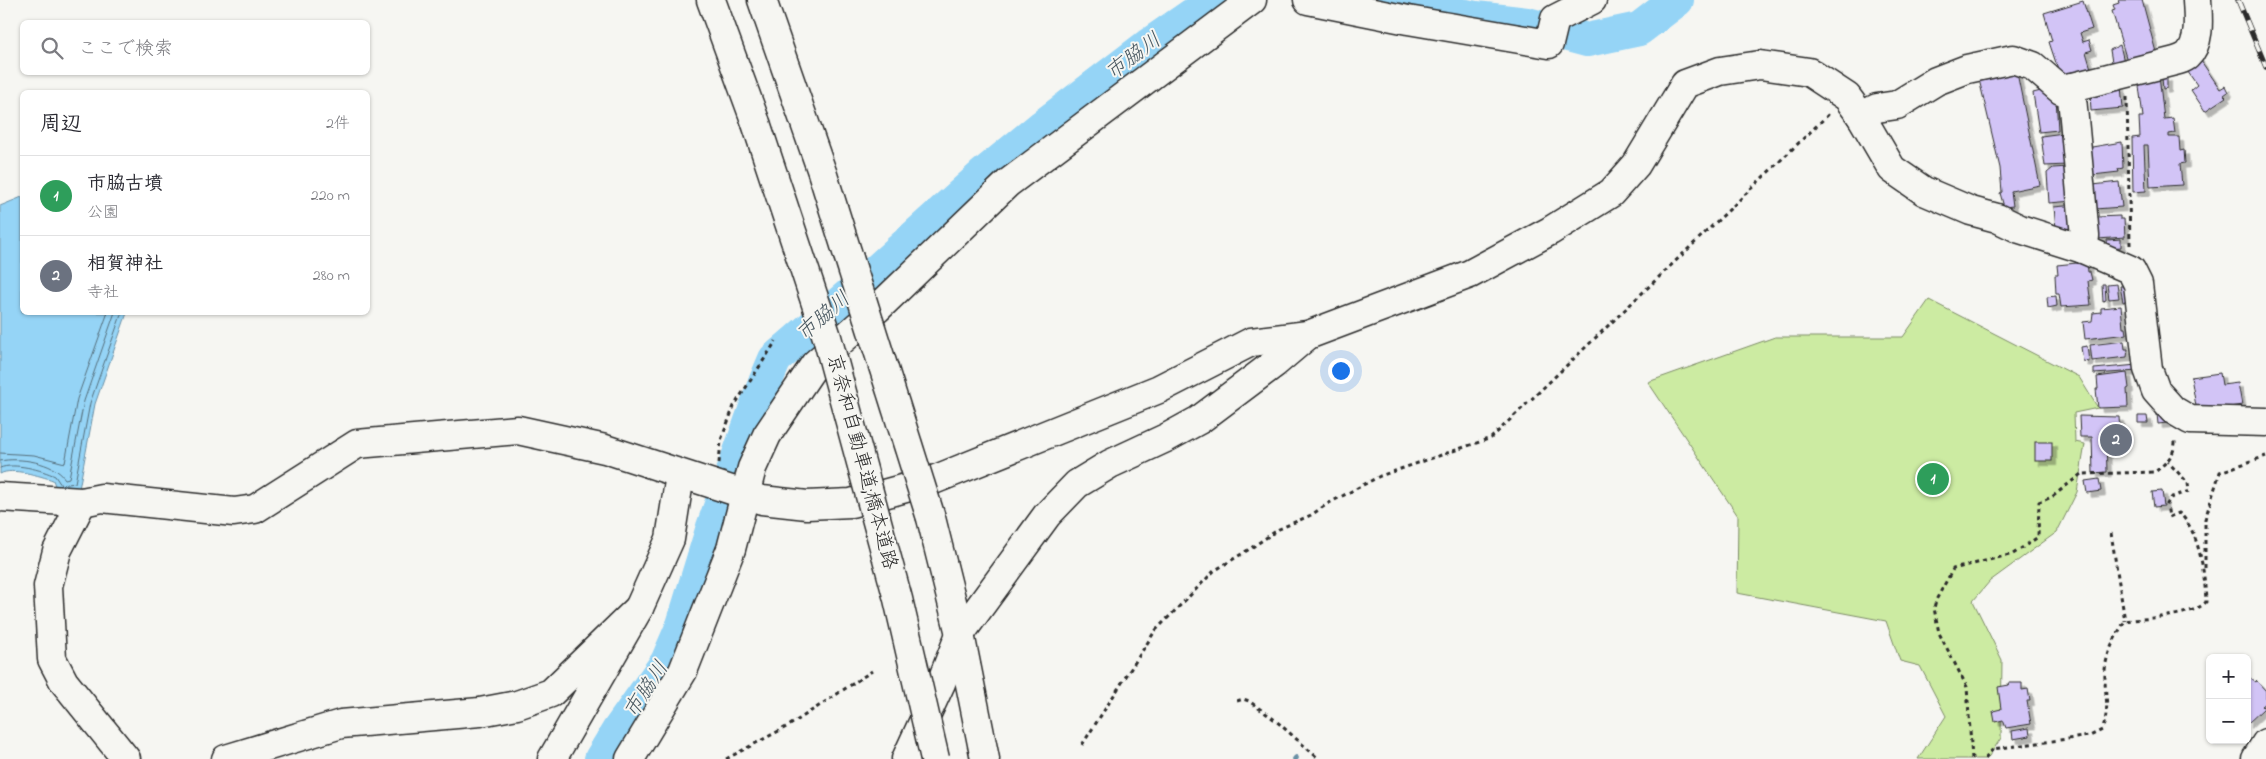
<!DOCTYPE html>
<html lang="ja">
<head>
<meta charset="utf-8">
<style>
	body { margin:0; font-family:"Indie Flower","Klee One",sans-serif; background:#f2f2f3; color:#2b2b33 }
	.controls { position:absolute; right:15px; bottom:15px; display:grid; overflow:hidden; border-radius:8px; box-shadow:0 1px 4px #0004 }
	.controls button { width:45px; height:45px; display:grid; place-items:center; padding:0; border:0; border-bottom:1px solid #e1e1e2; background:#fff; color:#2b2b33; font:25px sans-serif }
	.you { position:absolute; left:1340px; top:370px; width:18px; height:18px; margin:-12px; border:4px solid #fff; border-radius:50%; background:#1a73e8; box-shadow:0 0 0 8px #1a73e833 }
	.badge { display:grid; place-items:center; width:32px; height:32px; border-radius:50%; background:#1f6fb2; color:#fff; font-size:16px; font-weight:700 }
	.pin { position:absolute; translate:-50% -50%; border:2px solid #fff; box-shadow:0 1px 5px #0006 }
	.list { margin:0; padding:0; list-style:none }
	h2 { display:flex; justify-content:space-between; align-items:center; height:65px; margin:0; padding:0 20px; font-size:21px }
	h2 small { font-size:16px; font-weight:400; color:#7c7c81 }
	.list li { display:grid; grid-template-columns:32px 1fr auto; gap:15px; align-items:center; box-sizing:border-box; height:80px; padding:0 20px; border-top:1px solid #e1e1e2 }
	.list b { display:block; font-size:19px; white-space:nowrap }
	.list p { margin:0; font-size:16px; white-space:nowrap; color:#7c7c81 }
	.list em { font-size:16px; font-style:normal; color:#7c7c81 }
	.icon { flex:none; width:28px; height:28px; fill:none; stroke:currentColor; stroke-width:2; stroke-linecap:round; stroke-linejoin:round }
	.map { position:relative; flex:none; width:2266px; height:759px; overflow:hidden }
	.search { position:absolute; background:#fff; box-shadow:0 1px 4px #0004; left:20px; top:20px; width:350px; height:55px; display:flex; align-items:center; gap:12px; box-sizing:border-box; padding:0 18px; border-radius:8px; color:#7c7c81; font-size:19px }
	.panel { position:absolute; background:#fff; box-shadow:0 1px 4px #0004; left:20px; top:90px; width:350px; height:225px; border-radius:8px }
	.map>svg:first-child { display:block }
	.green { fill:#cceba2; stroke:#7c8b66 }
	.water { fill:#95d4f6; stroke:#6b90a5 }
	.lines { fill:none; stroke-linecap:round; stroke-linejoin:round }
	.shore { stroke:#556f7c; stroke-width:1 }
	.stream { stroke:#6b90a5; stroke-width:5.5 }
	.river { stroke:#95d4f6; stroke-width:34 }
	.building { fill:#d2c4f6; stroke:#2b2b2b; filter:url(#shadow) }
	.minor-casing { stroke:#2b2b2b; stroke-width:31 }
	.highway-casing { stroke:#2b2b2b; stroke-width:31 }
	.path { stroke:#2b2b2b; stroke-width:3; stroke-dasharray:4 4; stroke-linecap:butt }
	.minor { stroke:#f6f6f2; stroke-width:28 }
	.highway { stroke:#f6f6f2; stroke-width:28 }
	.rail-casing { stroke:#2b2b2b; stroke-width:5.5 }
	.rail { stroke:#f6f6f2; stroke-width:4; stroke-dasharray:11; stroke-linecap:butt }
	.minor-bridge-casing { stroke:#2b2b2b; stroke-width:31; stroke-linecap:butt }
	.highway-bridge-casing { stroke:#2b2b2b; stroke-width:31; stroke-linecap:butt }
	.minor-bridge { stroke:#f6f6f2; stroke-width:28 }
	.highway-bridge { stroke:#f6f6f2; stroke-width:28 }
	.labels { text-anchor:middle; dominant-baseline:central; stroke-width:4; stroke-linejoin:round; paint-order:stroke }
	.street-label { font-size:20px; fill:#2b2b2b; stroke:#f6f6f2 }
	.water-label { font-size:21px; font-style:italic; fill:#46555e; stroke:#f6f6f2 }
</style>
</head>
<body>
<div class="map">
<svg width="2266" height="759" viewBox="0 0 2266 759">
	<defs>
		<filter id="shadow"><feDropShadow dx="4.5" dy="4.5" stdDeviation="0" flood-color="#0004"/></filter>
	</defs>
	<rect width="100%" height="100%" fill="#f6f6f2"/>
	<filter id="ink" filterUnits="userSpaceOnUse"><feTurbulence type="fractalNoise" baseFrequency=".02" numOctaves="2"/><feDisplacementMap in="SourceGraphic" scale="10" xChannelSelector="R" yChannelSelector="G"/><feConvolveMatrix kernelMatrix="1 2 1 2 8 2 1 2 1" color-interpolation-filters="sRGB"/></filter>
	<g filter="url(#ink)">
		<path class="green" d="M 1929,300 L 2079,377 L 2098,408 L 2074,413 L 2075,442 L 2085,444 L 2077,492 L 2057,532 L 1990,581 L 1973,601 L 2002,660 L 2001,738 L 1987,759 L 1918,759 L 1946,716 L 1920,666 L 1900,661 L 1886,621 L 1737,593 L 1738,516 L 1648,382 L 1775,337 L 1903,337 Z"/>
		<path class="water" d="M 22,197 L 22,312 L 127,313 L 95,404 L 79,489 L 57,491 L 53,480 C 40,476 12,467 0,474 L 0,206 Z"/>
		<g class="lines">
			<g class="shore">
				<path d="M 0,453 L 34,455 L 65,463 L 77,399 L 108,312"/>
				<path d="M 0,461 C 19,457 54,462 65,479 L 69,478 L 84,401 L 115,312"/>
				<path d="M 0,468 C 14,462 42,470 55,476 L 61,485 L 75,483 L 90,403 L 122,312"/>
			</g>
			<path class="stream" d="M 1295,759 L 1296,758"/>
			<g class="river">
				<path d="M 1393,0 L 1476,18 L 1527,24 L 1587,40 L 1639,29 L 1677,0"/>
				<path d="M 601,759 L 618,731 L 667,662 L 683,625 L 713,527 L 764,385 L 775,359 L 870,277 L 982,176 L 1043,126 L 1149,45 L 1214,0"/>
			</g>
		</g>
		<g class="building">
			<path d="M 2118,0 L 2142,0 L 2157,56 L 2128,64 L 2112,11 L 2115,10 L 2113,5 L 2119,3 Z"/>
			<path d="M 2083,1 L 2092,29 L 2080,33 L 2083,42 L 2089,40 L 2092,50 L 2086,52 L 2092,72 L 2062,81 L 2049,42 L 2052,41 L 2044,13 Z"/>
			<path d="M 2120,45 L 2125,66 L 2113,68 L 2110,50 Z"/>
			<path d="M 2197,55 L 2220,89 L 2225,86 L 2228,92 L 2224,95 L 2226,97 L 2205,111 L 2191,90 L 2197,85 L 2183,65 Z"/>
			<path d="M 2016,68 L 2040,185 L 2011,191 L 2013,206 L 2004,207 L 2000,193 L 2002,192 L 2000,168 L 1978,75 Z"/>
			<path d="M 2159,75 L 2164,119 L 2173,118 L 2175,133 L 2169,134 L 2169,137 L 2179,137 L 2180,151 L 2184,150 L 2185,163 L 2180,164 L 2182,185 L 2150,187 L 2148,145 L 2144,145 L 2146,191 L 2133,192 L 2132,138 L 2140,137 L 2139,117 L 2143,117 L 2138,78 Z"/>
			<path d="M 2167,77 L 2167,88 L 2163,89 L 2162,78 Z"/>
			<path d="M 2121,86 L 2123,108 L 2091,111 L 2090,93 Z"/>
			<path d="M 2041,91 L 2042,93 L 2050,92 L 2056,98 L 2058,130 L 2039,132 L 2033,93 Z"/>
			<path d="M 2071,132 L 2067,165 L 2045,166 L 2041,136 Z"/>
			<path d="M 2122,142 L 2123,168 L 2118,169 L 2119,172 L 2093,175 L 2089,152 L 2092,147 Z"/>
			<path d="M 2068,167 L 2073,201 L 2049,203 L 2047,173 L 2053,168 Z"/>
			<path d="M 2119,182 L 2122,207 L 2095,209 L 2093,185 Z"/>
			<path d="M 2075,205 L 2077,228 L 2056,229 L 2054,207 Z"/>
			<path d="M 2120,216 L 2120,219 L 2124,219 L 2125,237 L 2098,239 L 2097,217 Z"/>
			<path d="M 2121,239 L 2121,247 L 2108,248 L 2107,240 Z"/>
			<path d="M 2087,262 L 2088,272 L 2090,272 L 2092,280 L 2088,281 L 2091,305 L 2061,307 L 2059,294 L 2056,294 L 2055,275 L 2058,275 L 2057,265 Z"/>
			<path d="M 2102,284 L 2105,284 L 2106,300 L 2103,301 Z"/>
			<path d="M 2117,284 L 2119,298 L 2109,299 L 2107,285 Z"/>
			<path d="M 2120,286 L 2131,286 L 2128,301 L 2123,302 Z"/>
			<path d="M 2056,296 L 2057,306 L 2048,308 L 2047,297 Z"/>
			<path d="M 2121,306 L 2123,328 L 2126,328 L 2127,334 L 2085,339 L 2083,322 L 2092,321 L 2093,313 L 2101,312 L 2101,308 Z"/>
			<path d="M 2124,341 L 2125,349 L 2128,349 L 2127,357 L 2092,361 L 2090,345 Z"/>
			<path d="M 2087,346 L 2089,362 L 2083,361 L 2081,347 Z"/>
			<path d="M 2137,365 L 2138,371 L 2094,374 L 2094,369 Z"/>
			<path d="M 2127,373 L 2129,388 L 2127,389 L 2128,407 L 2098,408 L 2096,389 L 2098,389 L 2097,377 Z"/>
			<path d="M 2220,373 L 2222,385 L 2238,383 L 2242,405 L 2197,412 L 2191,377 Z"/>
			<path d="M 2166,413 L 2167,423 L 2158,424 L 2157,414 Z"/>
			<path d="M 2079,416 L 2119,417 L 2120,434 L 2106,435 L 2107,472 L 2093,473 L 2092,437 L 2080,437 Z"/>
			<path d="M 2138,416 L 2147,416 L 2148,423 L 2138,423 Z"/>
			<rect x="2035" y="442" width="17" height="19"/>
			<path d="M 2099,479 L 2101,491 L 2087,493 L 2085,481 Z"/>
			<path d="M 2162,491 L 2164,506 L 2154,507 L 2152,492 Z"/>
			<path d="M 2250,678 L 2255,682 L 2256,680 L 2266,691 L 2266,703 L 2262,706 L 2264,708 L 2247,724 L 2247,681 Z"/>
			<path d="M 2008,683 L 2022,683 L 2022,690 L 2028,689 L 2030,701 L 2027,701 L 2031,724 L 2006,728 L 2003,720 L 1995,722 L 1993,711 L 2001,709 L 1998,687 L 2009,685 Z"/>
			<path d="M 2029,728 L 2030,736 L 2013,739 L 2012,731 Z"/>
		</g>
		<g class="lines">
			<g class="minor-casing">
				<g id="minor">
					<path d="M 762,0 L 822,172 L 848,255"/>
					<path d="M 1308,0 L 1408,20 L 1549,44 L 1555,19 L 1592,0"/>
					<path d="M 2071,87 L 2085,236 L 2083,249"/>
					<path d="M 1861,116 L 1877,108 L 1897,105 L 1936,81 L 1967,69 L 2013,59 L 2033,66 L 2061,90 L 2175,61 C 2179,60 2184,58 2187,56 C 2201,43 2198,17 2197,0"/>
					<path d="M 0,497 L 82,502 L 102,498 L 234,512 L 255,509 L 357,444 L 518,430 L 605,449 L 762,500 L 807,505 L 851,503 L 931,481 L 1159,389 L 1251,342 L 1308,335 L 1470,274 L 1550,231 L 1611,193 L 1636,165 L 1685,84 L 1720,71 L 1760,65 L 1809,72 L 1847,97 L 1861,116 L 1892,169 L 1924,191 L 1971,211 L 1997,218 L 2020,229 L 2083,249 L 2131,270 L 2138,284 L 2148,369 L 2156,391 L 2173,410 L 2190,420 L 2266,422"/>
					<path d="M 82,502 L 57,551 L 48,586 L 52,659 L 64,682 L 126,759"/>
					<path d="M 931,518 L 960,634 L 985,759"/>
					<path d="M 226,759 L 341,724 L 480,712 L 517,705 L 551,693 L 639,608"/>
					<path d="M 552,759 L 639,608 L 670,539 L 680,475"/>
					<path d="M 630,759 L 683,671 L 731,549 L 752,468 L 767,435 L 815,364 L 877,309 L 1008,183 L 1252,0"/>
					<path d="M 906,759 L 941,683 L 960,634 L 1047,515 L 1077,484 L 1110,464 L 1168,437 L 1199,420 L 1275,363 L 1308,335"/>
					<path d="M 2256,759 L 2266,743"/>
				</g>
			</g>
			<g class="highway-casing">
				<path id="highway" d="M 711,0 L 756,123"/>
			</g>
			<g class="path">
				<path d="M 2127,97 L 2130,245"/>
				<path d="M 719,463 L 721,440 L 734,406 L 776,341"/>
				<path d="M 2111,533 L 2125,621"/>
				<path d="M 2205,568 L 2205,519 L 2220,472 L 2266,456"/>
				<path d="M 1237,701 L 1243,699 L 1249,701 L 1275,720 L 1319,759"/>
				<path d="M 1082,745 L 1155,631 L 1214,571 L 1248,550 L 1279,529 L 1311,515 L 1329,503 L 1380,476 L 1491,438 L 1831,112"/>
				<path d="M 726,759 L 790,725 L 872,671"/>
				<path d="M 1972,759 L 1967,687 L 1939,633 L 1934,608 L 1936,600 L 1953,569 L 2013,554 L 2038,537 L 2039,502 L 2052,497 L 2081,474 L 2155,472 C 2167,462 2176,454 2175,438"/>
				<path d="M 1985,759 L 1993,749 L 2090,736 L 2102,730 C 2111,706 2104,695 2105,672 C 2105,656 2116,635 2125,621 C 2146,618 2192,617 2206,602 C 2205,576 2200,531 2179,513 L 2169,517 L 2167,504 L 2172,497 L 2189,491 L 2188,483 L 2167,461"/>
			</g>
			<use href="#minor" class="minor"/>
			<use href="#highway" class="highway"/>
			<g class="rail-casing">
				<path id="rail" d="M 2238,0 L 2266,67"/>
			</g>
			<use href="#rail" class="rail"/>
			<g class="minor-bridge-casing">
				<path id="minor-bridge" d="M 848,255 L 931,518"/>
			</g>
			<g class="highway-bridge-casing">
				<path id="highway-bridge" d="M 756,123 L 827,337 L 898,599 L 935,759"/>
			</g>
			<use href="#minor-bridge" class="minor-bridge"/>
			<use href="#highway-bridge" class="highway-bridge"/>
		</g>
	</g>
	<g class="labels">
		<g class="street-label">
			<text transform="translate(861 462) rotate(75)">京奈和自動車道;橋本道路</text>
		</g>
		<g class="water-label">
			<text transform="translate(1134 57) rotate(-37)">市脇川</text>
			<text transform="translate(824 317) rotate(-41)">市脇川</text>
			<text transform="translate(647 690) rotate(-57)">市脇川</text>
		</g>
	</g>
</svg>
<div class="controls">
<button>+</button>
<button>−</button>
</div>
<div class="you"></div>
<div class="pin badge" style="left:1933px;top:479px;background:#2e9e5b">1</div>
<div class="pin badge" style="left:2116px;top:440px;background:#6b7280">2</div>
<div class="search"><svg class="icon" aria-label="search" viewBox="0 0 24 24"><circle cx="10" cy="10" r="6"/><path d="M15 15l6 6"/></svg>ここで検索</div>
<section class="panel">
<h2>周辺<small>2件</small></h2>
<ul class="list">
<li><span class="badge" style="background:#2e9e5b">1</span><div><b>市脇古墳</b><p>公園</p></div><em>220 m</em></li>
<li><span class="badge" style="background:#6b7280">2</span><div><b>相賀神社</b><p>寺社</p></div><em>280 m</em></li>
</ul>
</section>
</div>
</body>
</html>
